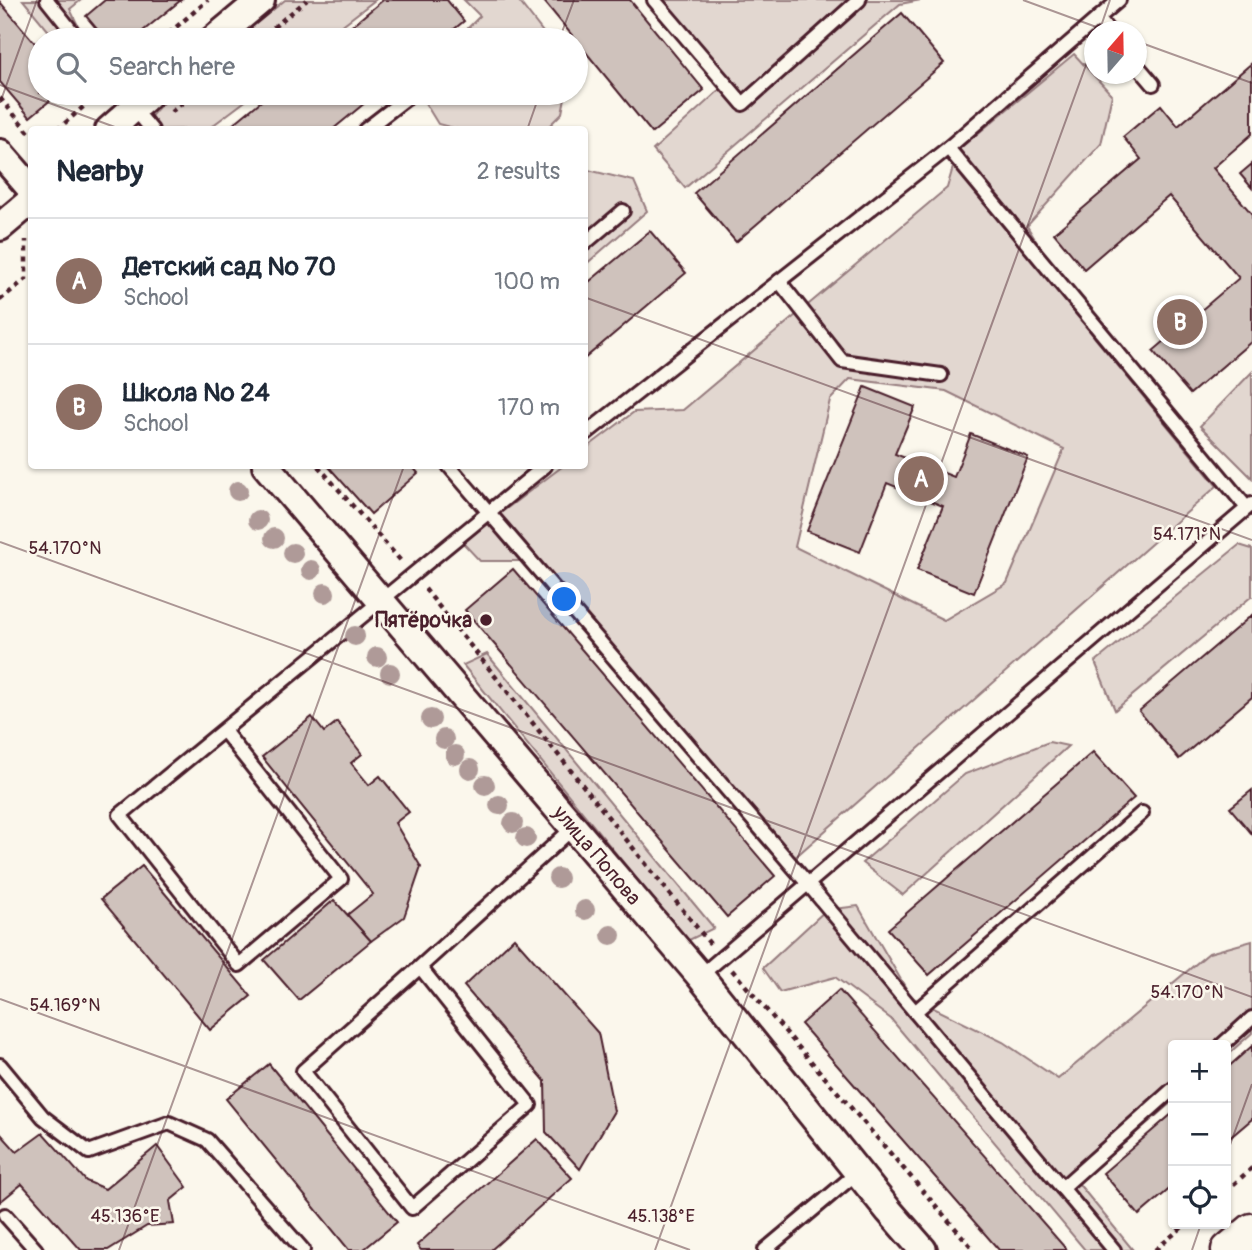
<!DOCTYPE html>
<html lang="en">
<head>
<meta charset="utf-8">
<style>
	body { margin:0; font-family:Pangolin,sans-serif; background:#f6f6f7; color:#1f2937 }
	.controls { position:absolute; right:21px; bottom:21px; display:grid; overflow:hidden; border-radius:7px; box-shadow:0 2px 5px #0004 }
	.controls button { width:63px; height:63px; display:grid; place-items:center; padding:0; border:0; border-bottom:2px solid #e0e1e3; background:#fff; color:#1f2937; font:35px sans-serif }
	.compass { position:absolute; left:1084px; top:21px; width:63px; height:63px; border-radius:50%; background:#fff; box-shadow:0 2px 5px #0004; rotate:20deg }
	.you { position:absolute; left:565px; top:600px; width:24px; height:24px; margin:-18px; border:5px solid #fff; border-radius:50%; background:#1a73e8; box-shadow:0 0 0 10px #1a73e833 }
	.badge { display:grid; place-items:center; width:46px; height:46px; border-radius:50%; background:#4a1f2b; color:#fff; font-size:23px; font-weight:700 }
	.pin { position:absolute; translate:-50% -50%; border:4px solid #fff; box-shadow:0 2px 7px #0006 }
	.list { margin:0; padding:0; list-style:none }
	h2 { display:flex; justify-content:space-between; align-items:center; height:91px; margin:0; padding:0 28px; font-size:30px }
	h2 small { font-size:23px; font-weight:400; color:#747a83 }
	.list li { display:grid; grid-template-columns:46px 1fr auto; gap:21px; align-items:center; box-sizing:border-box; height:126px; padding:0 28px; border-top:2px solid #e0e1e3 }
	.list b { display:block; font-size:26px; white-space:nowrap }
	.list p { margin:0; font-size:23px; white-space:nowrap; color:#747a83 }
	.list em { font-size:23px; font-style:normal; color:#747a83 }
	.icon { flex:none; width:38px; height:38px; fill:none; stroke:currentColor; stroke-width:2; stroke-linecap:round; stroke-linejoin:round }
	.map { position:relative; flex:none; width:1252px; height:1250px; overflow:hidden }
	.search { position:absolute; background:#fff; box-shadow:0 2px 5px #0004; left:28px; top:28px; width:560px; height:77px; display:flex; align-items:center; gap:18px; box-sizing:border-box; padding:0 24px; border-radius:38px; color:#747a83; font-size:26px }
	.panel { position:absolute; background:#fff; box-shadow:0 2px 5px #0004; left:28px; top:126px; width:560px; height:343px; border-radius:7px }
	.map>svg:first-child { display:block }
	.green { fill:#e2d7d0; stroke:#967b7e; stroke-width:2; fill-rule:evenodd }
	.building { fill:#cfc2bc; stroke:#4a1f2b; stroke-width:2 }
	.lines { fill:none; stroke-linecap:round; stroke-linejoin:round }
	.service-casing { stroke:#4a1f2b; stroke-width:18 }
	.minor-casing { stroke:#4a1f2b; stroke-width:32 }
	.tertiary-casing { stroke:#4a1f2b; stroke-width:37 }
	.path { stroke:#4a1f2b; stroke-width:4.5; stroke-dasharray:5 5; stroke-linecap:butt }
	.service { stroke:#fbf7ec; stroke-width:12 }
	.minor { stroke:#fbf7ec; stroke-width:26 }
	.tertiary { stroke:#fbf7ec; stroke-width:32 }
	.tree { fill:#af9a98 }
	.ticks { fill:none; stroke:#4a1f2b; stroke-width:2; stroke-opacity:0.45 }
	.poi-dot { fill:#4a1f2b; stroke:#fbf7ec; stroke-width:2.5 }
	.labels { text-anchor:middle; dominant-baseline:central; stroke-width:5; stroke-linejoin:round; paint-order:stroke }
	.poi-label { font-size:21px; font-weight:bold; fill:#4a1f2b; stroke:#fbf7ec; text-anchor:end }
	.street-label { font-size:21px; fill:#4a1f2b; stroke:#fbf7ec }
	.ticks-label { font-size:18px; text-anchor:middle; fill:#4a1f2b; stroke:#fbf7ec; stroke-width:5; stroke-linejoin:round; paint-order:stroke }
</style>
</head>
<body>
<div class="map">
<svg width="1252" height="1250" viewBox="0 0 1252 1250">
	<rect width="100%" height="100%" fill="#fbf7ec"/>
	<filter id="ink" filterUnits="userSpaceOnUse"><feTurbulence type="fractalNoise" baseFrequency=".0143" numOctaves="2"/><feDisplacementMap in="SourceGraphic" scale="14" xChannelSelector="R" yChannelSelector="G"/><feConvolveMatrix kernelMatrix="1 2 1 2 8 2 1 2 1" color-interpolation-filters="sRGB"/></filter>
	<g filter="url(#ink)">
		<g class="green">
			<path d="M 23,0 L 81,0 L 70,9 L 85,40 L 56,40 Z"/>
			<path d="M 285,0 L 375,0 L 323,40 L 236,40 Z"/>
			<path d="M 464,0 L 518,0 L 549,40 L 456,40 L 480,16 Z"/>
			<path d="M 651,0 L 921,0 L 900,4 L 685,188 L 653,150 L 724,86 Z"/>
			<path d="M 1074,54 L 1112,95 L 1101,144 L 1027,226 L 1095,338 L 1217,486 L 793,859 L 540,561 L 480,561 L 462,542 L 563,466 L 584,466 L 585,449 L 634,412 L 683,410 L 947,188 L 958,150 ZM 850,379 L 946,391 L 1064,449 L 1007,583 L 944,620 L 795,547 L 830,400 Z"/>
			<path d="M 171,93 L 256,93 L 208,129 L 139,130 Z"/>
			<path d="M 419,93 L 566,93 L 562,113 L 545,130 L 457,129 L 438,124 Z"/>
			<path d="M 584,169 L 634,181 L 647,211 L 585,265 Z"/>
			<path d="M 1252,372 L 1252,478 L 1200,426 Z"/>
			<path d="M 1239,545 L 1252,549 L 1252,596 L 1115,710 L 1095,662 Z"/>
			<path d="M 487,654 L 714,928 L 687,941 L 463,665 Z"/>
			<path d="M 1049,742 L 1068,746 L 903,895 L 862,863 L 965,774 Z"/>
			<path d="M 858,906 L 911,997 L 1003,1042 L 1058,1079 L 1209,953 L 1252,941 L 1252,1033 L 1226,1056 L 1226,1045 L 1173,1045 L 1173,1101 L 1078,1183 L 1133,1250 L 1085,1250 L 891,1019 L 835,977 L 780,992 L 763,968 L 826,910 Z"/>
		</g>
		<g class="building">
			<path d="M 105,0 L 181,0 L 132,40 L 106,40 L 86,16 Z"/>
			<path d="M 383,0 L 447,0 L 464,21 L 441,40 L 335,40 Z"/>
			<path d="M 543,0 L 630,0 L 704,90 L 652,133 Z"/>
			<path d="M 0,2 L 40,49 L 40,93 L 59,93 L 30,117 L 0,82 Z"/>
			<path d="M 902,13 L 944,63 L 736,242 L 694,193 Z"/>
			<path d="M 1252,63 L 1252,134 L 1213,168 L 1252,214 L 1252,341 L 1190,394 L 1153,351 L 1239,278 L 1169,196 L 1084,269 L 1054,233 L 1141,159 L 1123,137 L 1161,105 L 1178,126 Z"/>
			<path d="M 271,93 L 377,93 L 332,130 L 226,130 Z"/>
			<path d="M 1252,164 L 1252,188 L 1240,174 Z"/>
			<path d="M 650,231 L 686,273 L 584,359 L 584,286 Z"/>
			<path d="M 865,387 L 915,407 L 895,454 L 954,477 L 971,434 L 1028,457 L 974,593 L 917,570 L 943,506 L 887,483 L 860,552 L 807,531 Z"/>
			<path d="M 328,466 L 412,466 L 418,473 L 371,514 Z"/>
			<path d="M 513,569 L 775,876 L 727,917 L 465,610 Z"/>
			<path d="M 1252,615 L 1252,697 L 1179,759 L 1139,711 Z"/>
			<path d="M 312,717 L 324,732 L 337,722 L 362,754 L 351,763 L 369,785 L 380,776 L 409,812 L 395,823 L 421,867 L 404,917 L 371,941 L 347,915 L 373,894 L 262,757 Z"/>
			<path d="M 1093,752 L 1134,798 L 929,975 L 888,929 Z"/>
			<path d="M 1252,790 L 1252,834 L 1230,808 Z"/>
			<path d="M 142,866 L 251,996 L 210,1030 L 101,899 Z"/>
			<path d="M 334,900 L 371,941 L 299,1000 L 264,960 Z"/>
			<path d="M 514,938 L 598,1033 L 614,1111 L 580,1169 L 546,1132 L 545,1081 L 464,986 Z"/>
			<path d="M 839,990 L 1067,1250 L 999,1250 L 801,1024 Z"/>
			<path d="M 1252,1046 L 1252,1119 L 1226,1141 L 1226,1069 Z"/>
			<path d="M 269,1064 L 397,1222 L 363,1250 L 349,1250 L 226,1099 Z"/>
			<path d="M 1173,1113 L 1173,1186 L 1139,1215 L 1103,1173 Z"/>
			<path d="M 0,1133 L 17,1152 L 43,1133 L 86,1181 L 105,1189 L 157,1146 L 187,1187 L 170,1201 L 174,1224 L 147,1226 L 108,1250 L 81,1250 L 22,1184 L 0,1202 Z"/>
			<path d="M 537,1139 L 572,1178 L 491,1250 L 421,1250 L 417,1245 Z"/>
		</g>
		<g class="lines">
			<g class="service-casing">
				<g id="service">
					<path d="M 47,0 L 79,40"/>
					<path d="M 654,0 L 743,104 L 859,0"/>
					<path d="M 1098,18 L 1109,32"/>
					<path d="M 481,40 L 482,39"/>
					<path d="M 1136,64 L 1153,84"/>
					<path d="M 121,93 L 152,130"/>
					<path d="M 365,130 L 413,93"/>
					<path d="M 948,148 L 1247,508"/>
					<path d="M 584,244 L 623,211"/>
					<path d="M 779,281 L 842,361 L 941,375"/>
					<path d="M 584,435 L 948,148 L 1119,0"/>
					<path d="M 449,466 L 808,884 L 1114,1250"/>
					<path d="M 224,731 L 341,879 L 239,965 L 120,815 L 545,466"/>
					<path d="M 420,967 L 303,1071 L 412,1208 L 530,1105 L 420,967 L 573,828"/>
					<path d="M 700,976 L 1252,504"/>
					<path d="M 915,1012 L 1142,813"/>
					<path d="M 1222,1045 L 1252,1018"/>
					<path d="M 0,1065 L 43,1117 L 89,1152 L 169,1123 L 207,1140 L 303,1250"/>
					<path d="M 1062,1188 L 1173,1089"/>
					<path d="M 5,1215 L 36,1250"/>
					<path d="M 765,1250 L 858,1172"/>
				</g>
			</g>
			<g class="minor-casing">
				<g id="minor">
					<path d="M 213,40 L 261,0"/>
					<path d="M 109,130 L 151,93"/>
					<path d="M 0,153 L 32,190"/>
					<path d="M 0,227 L 32,200"/>
					<path id="s1" d="M 266,466 L 700,976 L 889,1211 L 923,1250"/>
				</g>
			</g>
			<g class="tertiary-casing">
				<path id="tertiary" d="M 1228,1250 L 1252,1230"/>
			</g>
			<g class="path">
				<path d="M 161,40 L 208,0"/>
				<path d="M 258,40 L 307,0"/>
				<path d="M 0,98 L 32,136"/>
				<path d="M 171,112 L 195,93"/>
				<path d="M 57,130 L 99,93"/>
				<path d="M 0,300 L 26,279 L 26,240"/>
				<path d="M 318,466 L 401,561"/>
				<path d="M 425,589 L 711,945"/>
				<path d="M 732,970 L 974,1250"/>
				<path d="M 1226,1191 L 1252,1168"/>
				<path d="M 1155,1250 L 1186,1224"/>
			</g>
			<use href="#service" class="service"/>
			<use href="#minor" class="minor"/>
			<use href="#tertiary" class="tertiary"/>
		</g>
		<g class="tree">
			<circle cx="238" cy="491" r="10"/>
			<circle cx="258" cy="520" r="10"/>
			<circle cx="274" cy="538" r="10"/>
			<circle cx="293" cy="553" r="10"/>
			<circle cx="311" cy="570" r="10"/>
			<circle cx="325" cy="593" r="10"/>
			<circle cx="355" cy="636" r="10"/>
			<circle cx="377" cy="657" r="10"/>
			<circle cx="390" cy="673" r="10"/>
			<circle cx="431" cy="719" r="10"/>
			<circle cx="444" cy="739" r="10"/>
			<circle cx="455" cy="755" r="10"/>
			<circle cx="470" cy="769" r="10"/>
			<circle cx="485" cy="785" r="10"/>
			<circle cx="499" cy="805" r="10"/>
			<circle cx="513" cy="823" r="10"/>
			<circle cx="526" cy="838" r="10"/>
			<circle cx="558" cy="878" r="10"/>
			<circle cx="585" cy="910" r="10"/>
			<circle cx="611" cy="935" r="10"/>
		</g>
	</g>
	<path class="ticks" d="M 1023,0 L 1110,32M 1099,32 L 1110,0M 559,40 L 574,0M 1136,41 L 1252,83M 0,85 L 123,130M 0,103 L 37,0M 527,130 L 540,93M 584,297 L 1252,540M 0,542 L 1252,997M 0,999 L 690,1250M 1226,1156 L 1252,1084M 119,1250 L 404,466M 655,1250 L 1094,43M 1192,1250 L 1201,1224"/>
	<circle class="poi-dot" cx="486" cy="620" r="7"/>
	<g class="labels">
		<g class="poi-label">
			<text x="472" y="620">Пятёрочка</text>
		</g>
		<g class="street-label">
			<text stroke="none"><textPath href="#s1" startOffset="511">улица Попова</textPath></text>
		</g>
	</g>
	<g class="ticks-label">
		<text x="1187" y="540">54.171°N</text>
		<text x="65" y="554">54.170°N</text>
		<text x="1187" y="998">54.170°N</text>
		<text x="65" y="1011">54.169°N</text>
		<text x="125" y="1222">45.136°E</text>
		<text x="661" y="1222">45.138°E</text>
	</g>
</svg>
<div class="controls">
<button>+</button>
<button>−</button>
<button><svg class="icon" aria-label="locate" viewBox="0 0 24 24"><circle cx="12" cy="12" r="6"/><path d="M12 2v4M12 18v4M2 12h4M18 12h4"/></svg></button>
</div>
<svg class="compass" viewBox="-18 -18 36 36"><path d="M0-13l5 13h-10z" fill="#e53935"/><path d="M0 13l5-13h-10z" fill="#747a83"/></svg>
<div class="you"></div>
<div class="pin badge" style="left:921px;top:479px;background:#8d6e63">A</div>
<div class="pin badge" style="left:1180px;top:322px;background:#8d6e63">B</div>
<div class="search"><svg class="icon" aria-label="search" viewBox="0 0 24 24"><circle cx="10" cy="10" r="6"/><path d="M15 15l6 6"/></svg>Search here</div>
<section class="panel">
<h2>Nearby<small>2 results</small></h2>
<ul class="list">
<li><span class="badge" style="background:#8d6e63">A</span><div><b>Детский сад № 70</b><p>School</p></div><em>100 m</em></li>
<li><span class="badge" style="background:#8d6e63">B</span><div><b>Школа № 24</b><p>School</p></div><em>170 m</em></li>
</ul>
</section>
</div>
</body>
</html>
